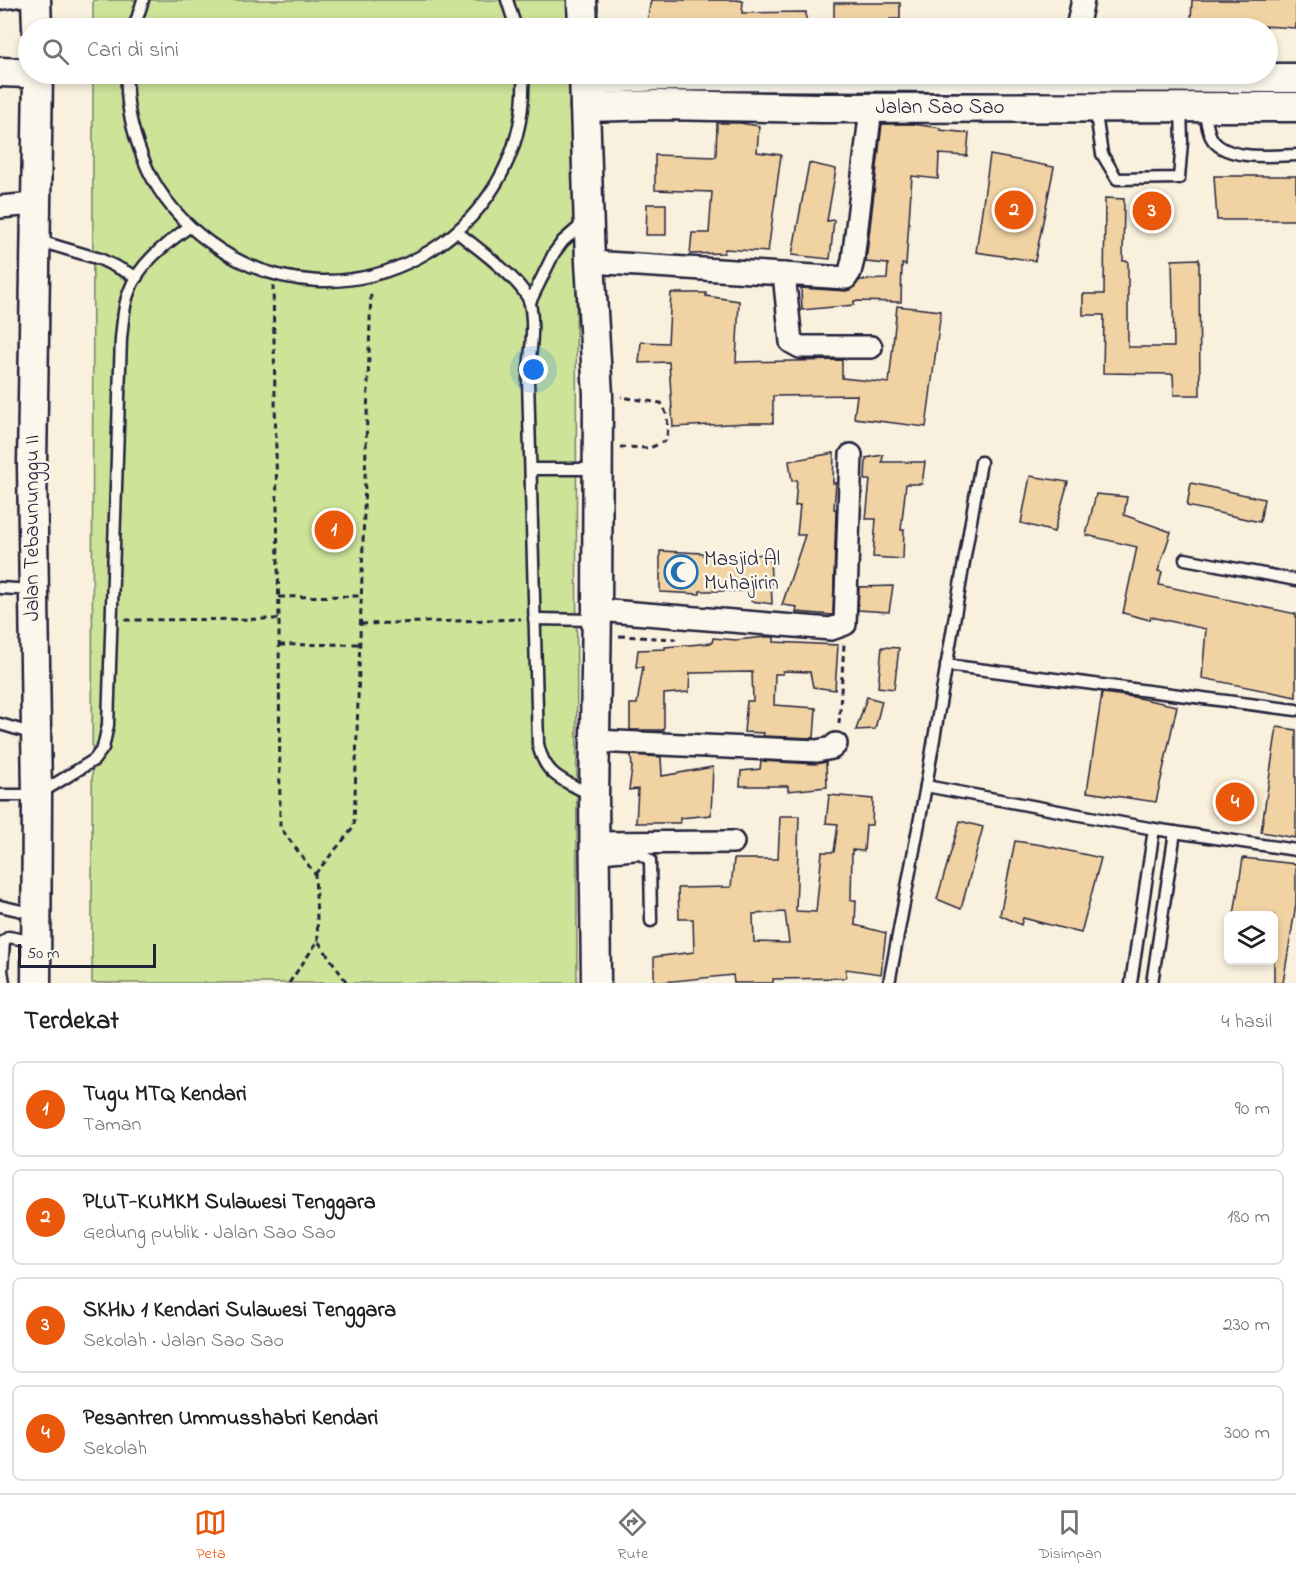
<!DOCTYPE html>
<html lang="id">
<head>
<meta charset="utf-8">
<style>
	body { margin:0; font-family:"Indie Flower",sans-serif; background:#f2f2f2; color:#202124 }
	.controls { position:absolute; right:18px; bottom:18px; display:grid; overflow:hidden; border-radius:9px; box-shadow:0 3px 9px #0003 }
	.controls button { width:54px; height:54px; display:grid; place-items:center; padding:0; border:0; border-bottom:2px solid #e0e0e0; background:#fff; color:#202124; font:30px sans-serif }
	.scale { position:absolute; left:18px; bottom:15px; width:138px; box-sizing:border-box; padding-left:6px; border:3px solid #22223b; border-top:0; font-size:16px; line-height:21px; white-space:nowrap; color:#22223b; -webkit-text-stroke:4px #fbf7ec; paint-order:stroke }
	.you { position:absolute; left:534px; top:370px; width:21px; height:21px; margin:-15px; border:4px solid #fff; border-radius:50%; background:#1a73e8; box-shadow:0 0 0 9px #1a73e833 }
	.badge { display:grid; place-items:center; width:39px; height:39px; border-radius:50%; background:#ea580c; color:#fff; font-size:20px; font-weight:700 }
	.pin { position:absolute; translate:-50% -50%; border:3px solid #fff; box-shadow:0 2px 6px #0006 }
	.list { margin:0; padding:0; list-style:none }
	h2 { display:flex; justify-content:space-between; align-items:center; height:78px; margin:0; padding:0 24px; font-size:26px }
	h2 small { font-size:20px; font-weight:400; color:#757577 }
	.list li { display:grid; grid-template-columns:39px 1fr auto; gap:18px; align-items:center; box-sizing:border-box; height:96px; margin:0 12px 12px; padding:0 12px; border:2px solid #e0e0e0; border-radius:9px }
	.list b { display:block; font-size:22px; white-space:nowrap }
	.list p { margin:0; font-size:20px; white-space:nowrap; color:#757577 }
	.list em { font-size:20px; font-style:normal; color:#757577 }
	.icon { flex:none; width:33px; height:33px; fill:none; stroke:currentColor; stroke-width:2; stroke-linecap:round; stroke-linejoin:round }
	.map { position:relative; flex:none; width:1296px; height:983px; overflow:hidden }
	.search { position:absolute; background:#fff; box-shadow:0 3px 9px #0003; left:18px; right:18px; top:18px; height:66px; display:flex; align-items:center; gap:15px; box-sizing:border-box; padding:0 21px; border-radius:33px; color:#757577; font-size:22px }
	.sheet { height:510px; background:#fff }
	nav { display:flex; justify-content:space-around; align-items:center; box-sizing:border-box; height:84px; border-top:2px solid #e0e0e0; background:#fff; font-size:16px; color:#757577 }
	nav a { display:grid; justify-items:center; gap:3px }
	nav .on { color:#ea580c }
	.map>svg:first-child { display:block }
	.built { fill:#f7e7cc }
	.green { fill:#cce398; stroke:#77826a; stroke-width:1.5 }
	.building { fill:#f1d2a3; stroke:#22223b; stroke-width:1.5; fill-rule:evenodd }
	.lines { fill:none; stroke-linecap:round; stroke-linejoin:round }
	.lane-casing { stroke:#22223b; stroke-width:15 }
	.street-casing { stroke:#22223b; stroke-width:26 }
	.secondary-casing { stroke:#22223b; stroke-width:33 }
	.path { stroke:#22223b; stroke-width:3; stroke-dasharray:6 4.5; stroke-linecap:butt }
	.lane { stroke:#fbf7ec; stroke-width:10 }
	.street { stroke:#fbf7ec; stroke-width:21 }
	.secondary { stroke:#fbf7ec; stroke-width:28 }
	.labels { text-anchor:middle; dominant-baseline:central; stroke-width:5; stroke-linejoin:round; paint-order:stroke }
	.street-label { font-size:21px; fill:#22223b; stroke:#fbf7ec }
	.poi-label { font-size:21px; fill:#22223b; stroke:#fbf7ec; text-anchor:start }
</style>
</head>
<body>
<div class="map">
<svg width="1296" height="983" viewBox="0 0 1296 983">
	<rect width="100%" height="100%" fill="#f9f0dd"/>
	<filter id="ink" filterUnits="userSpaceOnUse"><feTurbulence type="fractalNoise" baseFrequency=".0167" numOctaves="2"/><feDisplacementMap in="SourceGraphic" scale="12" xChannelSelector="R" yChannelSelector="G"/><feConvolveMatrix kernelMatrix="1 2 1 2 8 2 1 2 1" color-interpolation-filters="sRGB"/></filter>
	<g filter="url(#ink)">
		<path class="built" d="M 1212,778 L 1265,788 L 1259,826 L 1206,816 Z"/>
		<g class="green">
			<path d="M 93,0 L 573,0 L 575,28 L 93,28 Z"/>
			<path d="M 93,74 L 576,74 L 577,983 L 92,983 Z"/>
		</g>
		<g class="building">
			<path d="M 651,0 L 736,0 L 743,1 L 742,13 L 806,12 L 806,28 L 646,28 Z"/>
			<path d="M 1192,0 L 1296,0 L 1296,28 L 1191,22 Z"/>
			<path d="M 834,3 L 900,3 L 900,19 L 890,19 L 890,28 L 834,28 Z"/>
			<path d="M 717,123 L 740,123 L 759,126 L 757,152 L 781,155 L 768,252 L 725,249 L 724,253 L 690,254 L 692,233 L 709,233 L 712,192 L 655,190 L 655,155 L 716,157 Z"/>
			<path d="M 882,124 L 913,124 L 940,128 L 940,130 L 969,133 L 967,156 L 939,154 L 938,179 L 912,176 L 906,265 L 902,264 L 901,302 L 854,301 L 854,305 L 802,310 L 801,288 L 846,291 L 852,289 L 860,280 L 887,279 L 888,264 L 866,262 Z"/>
			<path d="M 990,155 L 1054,167 L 1035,261 L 976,252 Z"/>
			<path d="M 809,163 L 836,169 L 827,221 L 834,220 L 830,259 L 792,255 Z"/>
			<path d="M 1214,176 L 1296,176 L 1296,220 L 1217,220 Z"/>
			<path d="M 1105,198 L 1124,199 L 1123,261 L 1128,261 L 1128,347 L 1174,347 L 1172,260 L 1199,259 L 1200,395 L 1174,395 L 1173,374 L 1103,373 L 1104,315 L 1083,315 L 1083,294 L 1104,294 Z"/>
			<path d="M 647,204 L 666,204 L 666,235 L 646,235 Z"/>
			<path d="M 671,293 L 706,293 L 706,296 L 739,301 L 736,362 L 842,360 L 842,378 L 889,383 L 897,306 L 941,311 L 926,427 L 854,418 L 857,395 L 773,396 L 773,423 L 747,423 L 673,427 L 669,362 L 639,363 L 641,342 L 668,343 Z"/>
			<path d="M 834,453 L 833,483 L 836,483 L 834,509 L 836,509 L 833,615 L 796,612 L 797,607 L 782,605 L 805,535 L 797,535 L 800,505 L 795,506 L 797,480 L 792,481 L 789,461 Z"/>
			<path d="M 883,455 L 882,462 L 925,462 L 922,484 L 906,484 L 901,530 L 904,530 L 903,559 L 873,557 L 876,519 L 866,519 L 870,480 L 865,480 L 866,458 Z"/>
			<path d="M 1030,476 L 1068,482 L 1054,532 L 1021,523 Z"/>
			<path d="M 1191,483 L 1264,499 L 1260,522 L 1187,506 Z"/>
			<path d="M 1096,494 L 1127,497 L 1124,515 L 1171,532 L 1158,571 L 1162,572 L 1159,585 L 1296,614 L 1296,697 L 1202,678 L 1206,629 L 1151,617 L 1150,620 L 1123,613 L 1137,547 L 1086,535 Z"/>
			<path d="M 660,551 L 703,553 L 703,555 L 732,554 L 732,556 L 770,554 L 772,604 L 751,601 L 752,591 L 700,591 L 700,594 L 660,592 Z"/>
			<path d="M 893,586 L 889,612 L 858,610 L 859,587 Z"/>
			<path d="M 766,637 L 774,637 L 774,642 L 838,645 L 835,690 L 813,687 L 810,672 L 783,671 L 783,674 L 775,674 L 774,705 L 816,708 L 814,738 L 763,736 L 764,733 L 744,732 L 747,701 L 753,701 L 752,672 L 690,673 L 689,692 L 664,694 L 664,730 L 630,730 L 630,704 L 637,704 L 643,667 L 636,667 L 638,650 L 665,649 L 665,647 L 712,643 L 713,638 L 736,640 Z"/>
			<path d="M 882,647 L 899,648 L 894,689 L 878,687 Z"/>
			<path d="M 1102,693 L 1133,697 L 1177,706 L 1156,802 L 1087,792 Z"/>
			<path d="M 867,697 L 882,701 L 875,729 L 856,730 Z"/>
			<path d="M 1277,727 L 1296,730 L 1296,838 L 1261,832 Z"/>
			<path d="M 631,755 L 661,757 L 662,776 L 713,767 L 711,815 L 680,818 L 680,823 L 636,823 L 638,789 L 629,790 L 632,768 Z"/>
			<path d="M 761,761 L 816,764 L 826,762 L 827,787 L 788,791 L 788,786 L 740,786 L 741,771 L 760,769 Z"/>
			<path d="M 829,795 L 873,799 L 872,825 L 866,825 L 864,851 L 852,850 L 851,900 L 856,900 L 855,925 L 886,933 L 881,974 L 846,969 L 846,978 L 773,979 L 773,983 L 734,983 L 733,975 L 654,983 L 654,957 L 694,952 L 693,919 L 679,919 L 678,888 L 731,887 L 734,859 L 778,859 L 780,816 L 799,816 L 796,911 L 816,912 L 822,852 L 834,852 L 838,824 L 826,823 ZM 785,912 L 789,943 L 754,942 L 753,914 Z"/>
			<path d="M 960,821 L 983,827 L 961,909 L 937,899 Z"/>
			<path d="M 1015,841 L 1042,845 L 1101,858 L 1081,933 L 1023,918 L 1021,925 L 1000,915 Z"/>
			<path d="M 1243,858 L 1296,864 L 1296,904 L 1283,983 L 1274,983 L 1274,915 L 1234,915 Z"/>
		</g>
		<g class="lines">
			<g class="lane-casing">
				<g id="lane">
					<path d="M 507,0 L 516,28"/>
					<path d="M 0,4 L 26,0"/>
					<path d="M 134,28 L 143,0"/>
					<path d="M 127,74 C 125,108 134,139 148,170 C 162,199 183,223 209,242 C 343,341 531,239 523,74"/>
					<path d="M 1095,108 L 1102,154 L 1117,179 L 1179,178 L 1182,142 L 1181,109"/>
					<path d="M 1204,109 C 1206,118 1207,129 1211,137 C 1223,161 1273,156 1296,155"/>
					<path d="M 457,232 C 475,246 526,283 530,304 C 535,326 530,356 528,379 L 538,744 C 545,777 564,780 591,795"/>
					<path d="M 36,240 L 100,259 L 137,277"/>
					<path d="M 530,302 L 554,253 L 563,241 L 585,222"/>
					<path d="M 531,469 L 597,469"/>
					<path d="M 1185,559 L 1296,580"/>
					<path d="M 0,588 L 33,590"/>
					<path d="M 534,619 L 596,620"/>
					<path d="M 946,665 L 1296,710"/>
					<path d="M 0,724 L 34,734"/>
					<path d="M 926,786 L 1154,829 L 1296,850"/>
					<path d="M 0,795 L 37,795 L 94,760 L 103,748 L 108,725 L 121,338 C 123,323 123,306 129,292 C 139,263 166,244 189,227"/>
					<path d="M 595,858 L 640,854 L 650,860 L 651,921"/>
					<path d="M 0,906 L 35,914"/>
					<path d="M 4,983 L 2,970 L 4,941 L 9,937 L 35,942"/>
					<path d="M 889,983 L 926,786 L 981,462"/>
					<path d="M 1131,983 L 1154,829"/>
					<path d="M 1152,983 L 1175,832"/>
				</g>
			</g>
			<g class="street-casing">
				<g id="street">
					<path d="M 1077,28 L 1083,0"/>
					<path d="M 0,207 L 34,204"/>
					<path d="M 590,262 L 846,278 L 850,272 L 853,260 L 871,108"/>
					<path d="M 784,274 L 791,342 L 800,347 L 871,347"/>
					<path d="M 597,610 L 831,629 L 845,624 L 851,455"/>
					<path d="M 595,741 L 817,751 L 832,748 L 836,744"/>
					<path d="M 594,843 L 733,842"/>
				</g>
			</g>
			<g class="secondary-casing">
				<g id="secondary">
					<path d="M 36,0 L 37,28"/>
					<path d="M 582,0 L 583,28"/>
					<path d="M 0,72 L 28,73"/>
					<path d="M 584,74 L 590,262 L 598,395 L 597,610 L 594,797 L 596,983"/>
					<path d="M 584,80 L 659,76 L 1296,78"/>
					<path d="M 585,107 L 659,105 L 820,108 L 1296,107"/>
					<path d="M 36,983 L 37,795 L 32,465 L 38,74"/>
				</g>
			</g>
			<g class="path">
				<path d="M 273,285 L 279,619 L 280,827 L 315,874 L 318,941"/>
				<path d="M 620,447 L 650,448 L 665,441 C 670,432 668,412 661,403 L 621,397"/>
				<path d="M 279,597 L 361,596"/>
				<path d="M 125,620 L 279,619"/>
				<path d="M 361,624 L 521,619"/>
				<path d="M 619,636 L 676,639"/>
				<path d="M 279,645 L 360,644"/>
				<path d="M 839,724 L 844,644"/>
				<path d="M 315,874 L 354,827 L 371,290"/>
				<path d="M 289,983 L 318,941 L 347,983"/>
			</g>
			<use href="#lane" class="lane"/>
			<use href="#street" class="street"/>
			<use href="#secondary" class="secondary"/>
		</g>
	</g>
	<defs>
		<g id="mosque-ring" transform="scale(1.725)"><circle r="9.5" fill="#fbf7ec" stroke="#1f6fb2" stroke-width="1.5"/><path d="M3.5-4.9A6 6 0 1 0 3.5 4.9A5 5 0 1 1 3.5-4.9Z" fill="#1f6fb2"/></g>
	</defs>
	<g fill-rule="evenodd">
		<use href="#mosque-ring" x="681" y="572"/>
	</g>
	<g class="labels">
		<g class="street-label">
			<text x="940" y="108">Jalan Sao Sao</text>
			<text transform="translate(33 528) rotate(-90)">Jalan Tebaununggu II</text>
		</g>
		<g class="poi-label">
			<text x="704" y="560">Masjid Al<tspan x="704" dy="24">Muhajirin</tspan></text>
		</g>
	</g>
</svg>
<div class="controls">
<button><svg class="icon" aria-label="layers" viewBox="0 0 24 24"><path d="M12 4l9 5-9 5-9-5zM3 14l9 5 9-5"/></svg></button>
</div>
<div class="scale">50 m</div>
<div class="you"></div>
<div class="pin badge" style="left:334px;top:530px">1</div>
<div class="pin badge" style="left:1014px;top:210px">2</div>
<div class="pin badge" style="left:1152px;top:211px">3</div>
<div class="pin badge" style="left:1235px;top:802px">4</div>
<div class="search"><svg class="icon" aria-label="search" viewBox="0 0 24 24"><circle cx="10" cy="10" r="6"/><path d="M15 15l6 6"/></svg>Cari di sini</div>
</div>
<section class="sheet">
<h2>Terdekat<small>4 hasil</small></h2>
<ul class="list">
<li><span class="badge">1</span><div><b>Tugu MTQ Kendari</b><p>Taman</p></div><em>90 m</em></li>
<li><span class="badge">2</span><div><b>PLUT-KUMKM Sulawesi Tenggara</b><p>Gedung publik · Jalan Sao Sao</p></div><em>180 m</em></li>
<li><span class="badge">3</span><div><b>SKHN 1 Kendari Sulawesi Tenggara</b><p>Sekolah · Jalan Sao Sao</p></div><em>230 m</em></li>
<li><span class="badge">4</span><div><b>Pesantren Ummusshabri Kendari</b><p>Sekolah</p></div><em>300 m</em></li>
</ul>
</section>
<nav>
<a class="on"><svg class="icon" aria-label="map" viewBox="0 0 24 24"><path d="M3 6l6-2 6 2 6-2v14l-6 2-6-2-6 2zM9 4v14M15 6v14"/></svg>Peta</a>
<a><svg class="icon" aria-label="directions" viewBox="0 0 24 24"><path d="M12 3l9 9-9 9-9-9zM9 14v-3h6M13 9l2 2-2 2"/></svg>Rute</a>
<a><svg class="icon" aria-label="saved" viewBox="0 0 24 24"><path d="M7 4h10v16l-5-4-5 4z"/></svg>Disimpan</a>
</nav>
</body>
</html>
